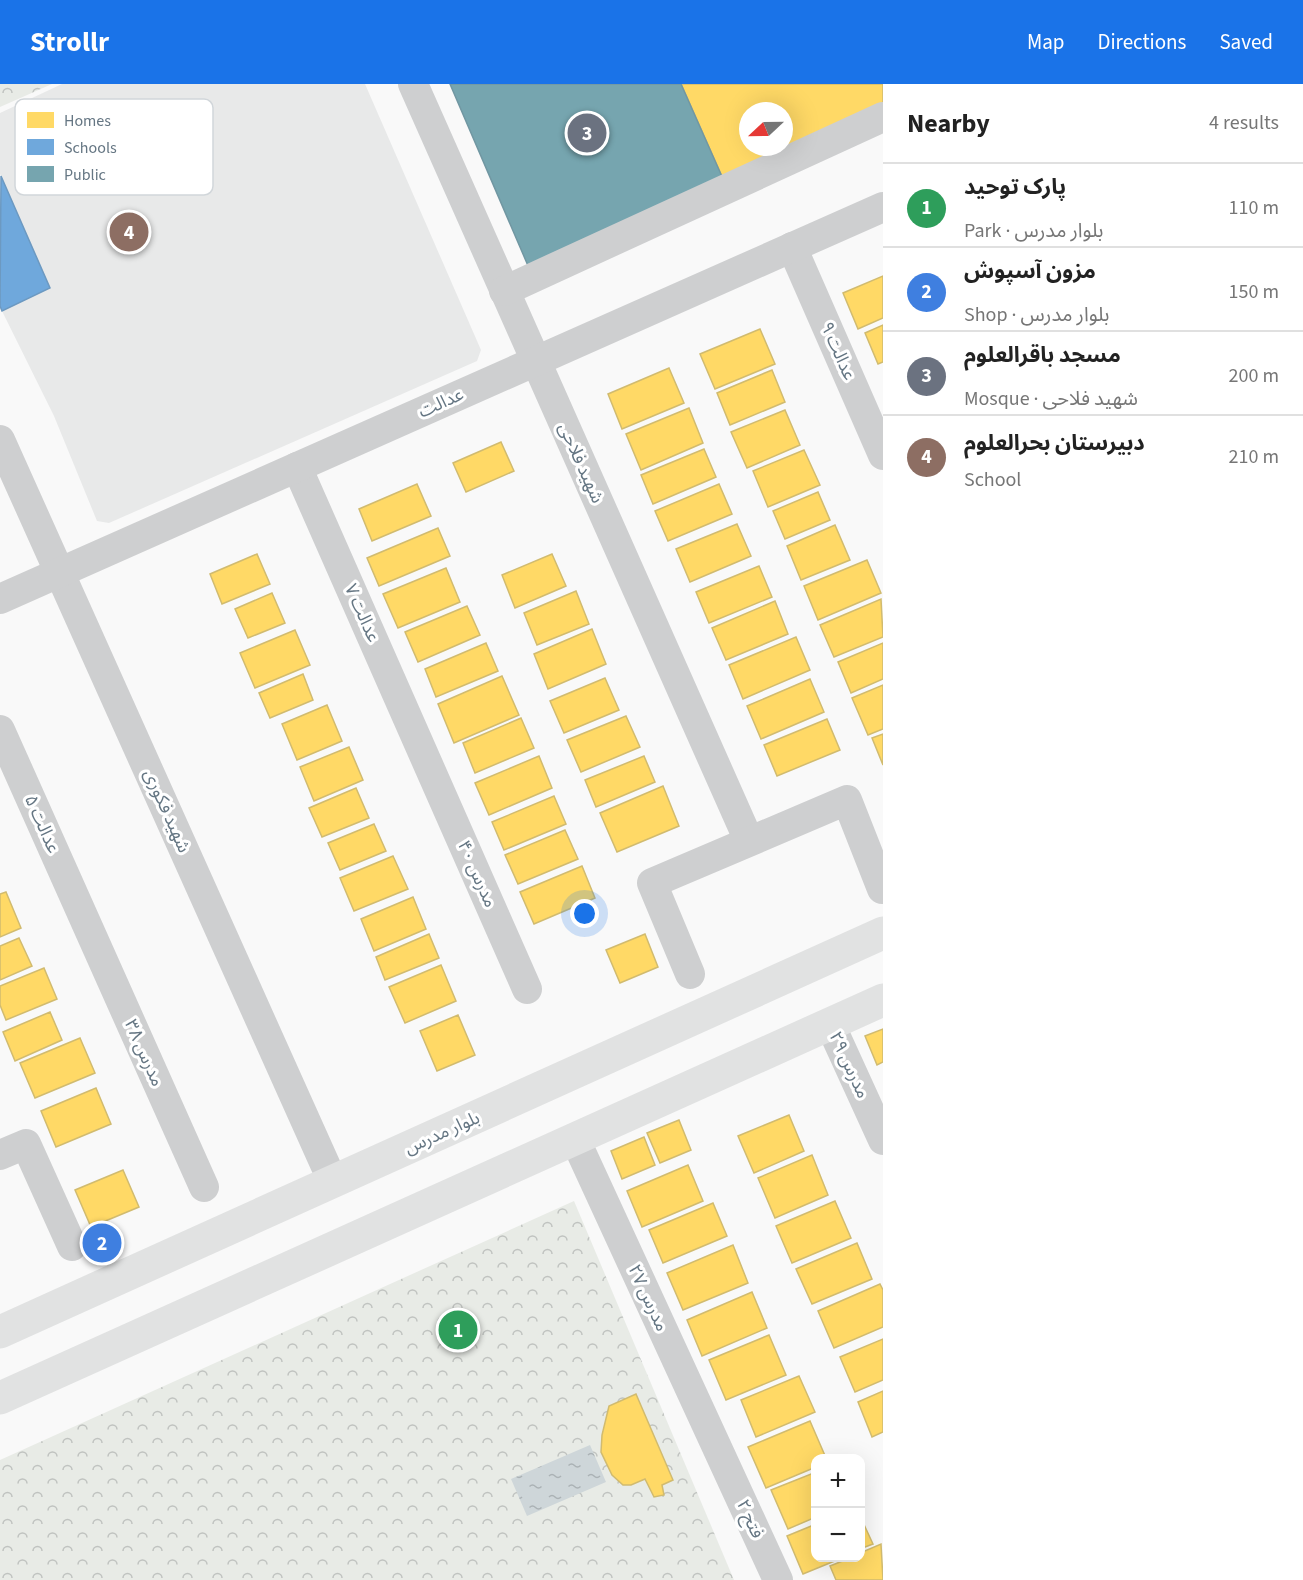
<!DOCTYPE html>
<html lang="en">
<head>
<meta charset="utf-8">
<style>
	body { margin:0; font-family:"Source Sans 3","Noto Sans Arabic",sans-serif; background:#f6f6f6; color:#222 }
	.controls { position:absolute; right:18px; bottom:18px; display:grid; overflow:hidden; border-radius:12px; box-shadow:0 6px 24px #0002 }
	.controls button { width:54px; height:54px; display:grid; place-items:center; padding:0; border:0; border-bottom:2px solid #e0e0e0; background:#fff; color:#222; font:30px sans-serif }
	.compass { position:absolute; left:739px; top:18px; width:54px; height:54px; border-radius:50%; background:#fff; box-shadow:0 6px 24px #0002; rotate:248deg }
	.you { position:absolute; left:585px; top:830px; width:21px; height:21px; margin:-15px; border:4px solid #fff; border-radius:50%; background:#1a73e8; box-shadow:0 0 0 9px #1a73e833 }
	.badge { display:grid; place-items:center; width:39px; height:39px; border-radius:50%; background:#1a73e8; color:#fff; font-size:20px; font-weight:700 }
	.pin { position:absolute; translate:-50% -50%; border:3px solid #fff; box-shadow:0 2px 6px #0006 }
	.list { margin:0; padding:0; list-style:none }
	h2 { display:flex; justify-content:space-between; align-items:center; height:78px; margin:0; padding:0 24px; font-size:26px }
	h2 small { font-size:20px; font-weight:400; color:#767676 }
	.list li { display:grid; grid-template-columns:39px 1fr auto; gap:18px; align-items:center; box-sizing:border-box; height:84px; padding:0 24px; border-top:2px solid #e0e0e0 }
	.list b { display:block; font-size:22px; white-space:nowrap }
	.list p { margin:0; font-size:20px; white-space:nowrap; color:#767676 }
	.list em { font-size:20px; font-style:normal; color:#767676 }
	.map { position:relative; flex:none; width:883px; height:1496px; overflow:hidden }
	header { display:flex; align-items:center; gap:36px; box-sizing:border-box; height:84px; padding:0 30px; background:#1a73e8; color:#fff }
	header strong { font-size:28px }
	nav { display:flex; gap:33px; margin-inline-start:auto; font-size:21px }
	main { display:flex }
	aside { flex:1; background:#fff }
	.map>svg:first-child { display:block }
	.built { fill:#e8e9e9 }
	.forest { fill:url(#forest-crowns) }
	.water { fill:url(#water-ripples) }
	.homes { fill:#ffd966; stroke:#d1bb6f; stroke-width:1.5; fill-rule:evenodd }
	.schools { fill:#6fa8dc; stroke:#6c99c1; stroke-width:1.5 }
	.public { fill:#76a5af; stroke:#7197a2; stroke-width:1.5 }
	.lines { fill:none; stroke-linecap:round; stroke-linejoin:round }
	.minor { stroke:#cecfd0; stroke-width:30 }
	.major { stroke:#e1e2e2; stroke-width:33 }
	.labels { text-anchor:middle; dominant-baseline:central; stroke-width:6; stroke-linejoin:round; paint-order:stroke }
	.street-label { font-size:18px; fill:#657683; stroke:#fff }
	.key { fill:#fff; stroke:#d1d6da; stroke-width:1.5 }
	.key-label { font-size:16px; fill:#657683 }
</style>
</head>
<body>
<header>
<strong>Strollr</strong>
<nav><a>Map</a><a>Directions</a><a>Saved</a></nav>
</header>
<main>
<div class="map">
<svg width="883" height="1496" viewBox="0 0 883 1496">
	<defs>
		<pattern id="forest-crowns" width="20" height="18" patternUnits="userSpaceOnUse" patternTransform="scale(1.5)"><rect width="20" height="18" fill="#e8ebe6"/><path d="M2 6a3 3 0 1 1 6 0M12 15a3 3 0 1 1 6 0" fill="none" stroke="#c0c3c0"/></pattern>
		<pattern id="water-ripples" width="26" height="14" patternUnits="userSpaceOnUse" patternTransform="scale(1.5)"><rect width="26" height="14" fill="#ced6d9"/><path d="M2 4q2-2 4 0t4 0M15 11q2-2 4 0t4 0" fill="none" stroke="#abb2b5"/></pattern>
	</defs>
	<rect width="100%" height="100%" fill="#f9f9f9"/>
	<path class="built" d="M 62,0 L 365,0 L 481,266 L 477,277 L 109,439 L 97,437 L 54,332 L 2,227 L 50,204 L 0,90 L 0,29 Z"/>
	<g class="forest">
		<path d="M 0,0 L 52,0 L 0,23 Z"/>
		<path d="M 574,1117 L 734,1496 L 0,1496 L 0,1376 Z"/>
	</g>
	<path class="water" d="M 590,1361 L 606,1398 L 527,1432 L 511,1395 Z"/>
	<g class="homes">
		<path d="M 681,0 L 883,0 L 883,27 L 724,97 ZM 748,27 L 784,27 L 784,63 L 748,63 Z"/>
		<path d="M 883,192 L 883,234 L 858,245 L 843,209 Z"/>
		<path d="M 883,241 L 883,278 L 878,280 L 865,249 Z"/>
		<path d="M 760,245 L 775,280 L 715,305 L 700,270 Z"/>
		<path d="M 669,284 L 684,319 L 622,345 L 608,310 Z"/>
		<path d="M 772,286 L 785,318 L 730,341 L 717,309 Z"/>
		<path d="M 689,324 L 703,359 L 641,386 L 626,350 Z"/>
		<path d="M 785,326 L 800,361 L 747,384 L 731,348 Z"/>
		<path d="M 501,358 L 514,387 L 466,408 L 453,379 Z"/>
		<path d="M 704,365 L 716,393 L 653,420 L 641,391 Z"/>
		<path d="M 804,366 L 820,401 L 768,423 L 753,387 Z"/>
		<path d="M 417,400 L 431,432 L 372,457 L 359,425 Z"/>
		<path d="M 719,400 L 732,430 L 668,457 L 655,427 Z"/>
		<path d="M 818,408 L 830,436 L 785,455 L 773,427 Z"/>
		<path d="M 737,440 L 751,472 L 690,498 L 676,465 Z"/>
		<path d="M 835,441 L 850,476 L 801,496 L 787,462 Z"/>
		<path d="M 438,444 L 450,472 L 379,502 L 367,474 Z"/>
		<path d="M 257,470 L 270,500 L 222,520 L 210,490 Z"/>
		<path d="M 552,470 L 566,502 L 515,524 L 502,491 Z"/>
		<path d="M 867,476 L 881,509 L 818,536 L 804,502 Z"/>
		<path d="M 759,482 L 772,513 L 709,539 L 696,508 Z"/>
		<path d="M 446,484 L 460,518 L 398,544 L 383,510 Z"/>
		<path d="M 576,507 L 589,540 L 537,561 L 524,529 Z"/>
		<path d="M 272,509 L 285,539 L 248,554 L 235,525 Z"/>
		<path d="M 881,515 L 883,553 L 834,573 L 820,541 Z"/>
		<path d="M 775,517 L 788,550 L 726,576 L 712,544 Z"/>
		<path d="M 467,522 L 480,551 L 418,578 L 405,548 Z"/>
		<path d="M 592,545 L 606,580 L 548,605 L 534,570 Z"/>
		<path d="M 295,546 L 310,581 L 255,604 L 240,569 Z"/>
		<path d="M 796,553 L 810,586 L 743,615 L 729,581 Z"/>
		<path d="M 486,559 L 498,587 L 436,613 L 425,585 Z"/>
		<path d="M 883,559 L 883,595 L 851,609 L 838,578 Z"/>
		<path d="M 303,590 L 313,616 L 270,634 L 259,609 Z"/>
		<path d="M 502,592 L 519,631 L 454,659 L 438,620 Z"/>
		<path d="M 605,594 L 619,626 L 564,649 L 550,617 Z"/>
		<path d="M 810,595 L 824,628 L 761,655 L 747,622 Z"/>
		<path d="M 883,601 L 883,645 L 868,651 L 852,614 Z"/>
		<path d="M 327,621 L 342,657 L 297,676 L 282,640 Z"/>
		<path d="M 626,632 L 640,663 L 581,688 L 567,656 Z"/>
		<path d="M 521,634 L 534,664 L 475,689 L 463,659 Z"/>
		<path d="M 827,635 L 840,666 L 777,692 L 764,661 Z"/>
		<path d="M 883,650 L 883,681 L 872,654 Z"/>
		<path d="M 349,663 L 363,696 L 314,717 L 300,683 Z"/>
		<path d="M 539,672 L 552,704 L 489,731 L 475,699 Z"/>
		<path d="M 644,672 L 655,698 L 596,723 L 585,696 Z"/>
		<path d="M 663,702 L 679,742 L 617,768 L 600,729 Z"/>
		<path d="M 356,704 L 369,734 L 322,753 L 309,724 Z"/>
		<path d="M 554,712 L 566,740 L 504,766 L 492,738 Z"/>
		<path d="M 374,740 L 386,767 L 340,786 L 328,759 Z"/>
		<path d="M 565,746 L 578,775 L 518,800 L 505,771 Z"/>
		<path d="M 393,772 L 408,805 L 354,827 L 340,794 Z"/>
		<path d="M 582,782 L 595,814 L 534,840 L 520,808 Z"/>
		<path d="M 6,808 L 21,844 L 0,853 L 0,810 Z"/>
		<path d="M 413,813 L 426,845 L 374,867 L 361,835 Z"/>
		<path d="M 429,850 L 439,874 L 385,896 L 376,873 Z"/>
		<path d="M 645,850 L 658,883 L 620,899 L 606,866 Z"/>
		<path d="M 19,854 L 32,882 L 0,896 L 0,862 Z"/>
		<path d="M 441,881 L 456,917 L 405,939 L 389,903 Z"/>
		<path d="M 44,884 L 57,915 L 6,936 L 0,921 L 0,902 Z"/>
		<path d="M 50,928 L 62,956 L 15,977 L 3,948 Z"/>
		<path d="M 458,931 L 475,971 L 437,987 L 420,947 Z"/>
		<path d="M 883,945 L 883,978 L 877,981 L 865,952 Z"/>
		<path d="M 80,954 L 95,989 L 35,1014 L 20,979 Z"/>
		<path d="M 96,1004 L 111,1040 L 56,1063 L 41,1027 Z"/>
		<path d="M 789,1031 L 804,1067 L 754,1089 L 738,1052 Z"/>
		<path d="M 679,1036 L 691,1066 L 660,1079 L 647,1049 Z"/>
		<path d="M 644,1053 L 655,1081 L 622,1095 L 611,1067 Z"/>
		<path d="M 812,1071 L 828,1111 L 775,1134 L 758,1094 Z"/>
		<path d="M 688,1081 L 703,1117 L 642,1143 L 627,1107 Z"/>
		<path d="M 123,1086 L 139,1123 L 91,1143 L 75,1106 Z"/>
		<path d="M 835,1117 L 851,1154 L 792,1179 L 776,1142 Z"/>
		<path d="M 713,1119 L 727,1152 L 663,1179 L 649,1146 Z"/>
		<path d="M 857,1159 L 872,1195 L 812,1220 L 796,1185 Z"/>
		<path d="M 733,1161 L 748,1199 L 683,1226 L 667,1189 Z"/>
		<path d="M 880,1200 L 883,1206 L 883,1243 L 834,1264 L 818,1227 Z"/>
		<path d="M 752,1208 L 767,1244 L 702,1272 L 687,1236 Z"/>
		<path d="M 769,1251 L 786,1291 L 726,1316 L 709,1276 Z"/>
		<path d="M 883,1255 L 883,1296 L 855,1308 L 840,1273 Z"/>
		<path d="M 799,1292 L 815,1328 L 756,1353 L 741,1316 Z"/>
		<path d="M 883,1307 L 883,1348 L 872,1353 L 858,1318 Z"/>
		<path d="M 636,1310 L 673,1396 L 662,1401 L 664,1411 L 654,1413 L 645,1395 L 631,1401 L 623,1401 L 612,1391 L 601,1368 L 602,1351 L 609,1322 Z"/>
		<path d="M 810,1337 L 826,1374 L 816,1374 L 816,1383 L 766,1404 L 748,1363 Z"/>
		<path d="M 816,1388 L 816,1433 L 788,1445 L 771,1406 Z"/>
		<path d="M 860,1432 L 873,1460 L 860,1465 Z"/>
		<path d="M 816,1440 L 816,1474 L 842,1474 L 803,1490 L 787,1452 Z"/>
		<path d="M 881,1460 L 883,1496 L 836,1496 L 830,1482 L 850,1474 L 860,1474 L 860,1469 Z"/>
	</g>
	<path class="schools" d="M 1,92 L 50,204 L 2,227 L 0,222 Z"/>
	<path class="public" d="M 450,0 L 681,0 L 724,97 L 529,184 Z"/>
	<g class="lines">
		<g class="minor">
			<path d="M 413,0 L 749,757"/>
			<path d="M 792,163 L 883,371"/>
			<path d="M 504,207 L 883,33"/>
			<path d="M 0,356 L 333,1098"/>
			<path d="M 297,383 L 527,905"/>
			<path d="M 0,515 L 883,123"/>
			<path d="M 0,646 L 204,1103"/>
			<path d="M 690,890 L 652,799 L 847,716 L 882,805"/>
			<path d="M 830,940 L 883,1056"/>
			<path d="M 575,1055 L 778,1496"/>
			<path d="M 0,1071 L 26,1060 L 72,1162"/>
		</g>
		<g class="major">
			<path d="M 0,1248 L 883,849"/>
			<path d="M 0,1314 L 883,916"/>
		</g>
	</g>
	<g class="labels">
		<g class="street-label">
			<text transform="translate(838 267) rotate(66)">عدالت ۹</text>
			<text transform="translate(441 319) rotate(-24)">عدالت</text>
			<text transform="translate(581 379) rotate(66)">شهید فلاحی</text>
			<text transform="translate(362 529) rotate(66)">عدالت ۷</text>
			<text transform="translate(167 727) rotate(66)">شهید فکوری</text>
			<text transform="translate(42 740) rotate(66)">عدالت ۵</text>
			<text transform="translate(477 790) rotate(66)">مدرس ۴۰</text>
			<text transform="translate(144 969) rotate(66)">مدرس ۳۸</text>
			<text transform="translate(849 981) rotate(65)">مدرس ۲۹</text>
			<text transform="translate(442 1049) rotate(-24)">بلوار مدرس</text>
			<text transform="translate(648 1214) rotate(65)">مدرس ۲۷</text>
			<text transform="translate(750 1435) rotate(65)">فتح ۲</text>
		</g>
	</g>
	<rect x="15" y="15" width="198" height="96" rx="9" class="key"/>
	<rect x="27" y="28" width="27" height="16" fill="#ffd966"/>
	<rect x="27" y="55" width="27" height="16" fill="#6fa8dc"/>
	<rect x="27" y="82" width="27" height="16" fill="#76a5af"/>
	<g class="key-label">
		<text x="64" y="42">Homes</text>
		<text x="64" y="69">Schools</text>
		<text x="64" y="96">Public</text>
	</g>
</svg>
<div class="controls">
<button>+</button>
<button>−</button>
</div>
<svg class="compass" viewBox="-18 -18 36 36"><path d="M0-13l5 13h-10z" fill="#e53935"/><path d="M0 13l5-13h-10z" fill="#767676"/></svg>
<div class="you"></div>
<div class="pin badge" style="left:458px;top:1246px;background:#2e9e5b">1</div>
<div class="pin badge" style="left:102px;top:1159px;background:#3f7fe0">2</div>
<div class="pin badge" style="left:587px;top:49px;background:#6b7280">3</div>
<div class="pin badge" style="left:129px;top:148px;background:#8d6e63">4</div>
</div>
<aside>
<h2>Nearby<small>4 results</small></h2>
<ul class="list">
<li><span class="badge" style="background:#2e9e5b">1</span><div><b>پارک توحید</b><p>Park · بلوار مدرس</p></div><em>110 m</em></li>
<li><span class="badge" style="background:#3f7fe0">2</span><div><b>مزون آسپوش</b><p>Shop · بلوار مدرس</p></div><em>150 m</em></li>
<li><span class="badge" style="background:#6b7280">3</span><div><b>مسجد باقرالعلوم</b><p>Mosque · شهید فلاحی</p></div><em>200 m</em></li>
<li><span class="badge" style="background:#8d6e63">4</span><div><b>دبیرستان بحرالعلوم</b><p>School</p></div><em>210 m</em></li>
</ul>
</aside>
</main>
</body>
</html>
